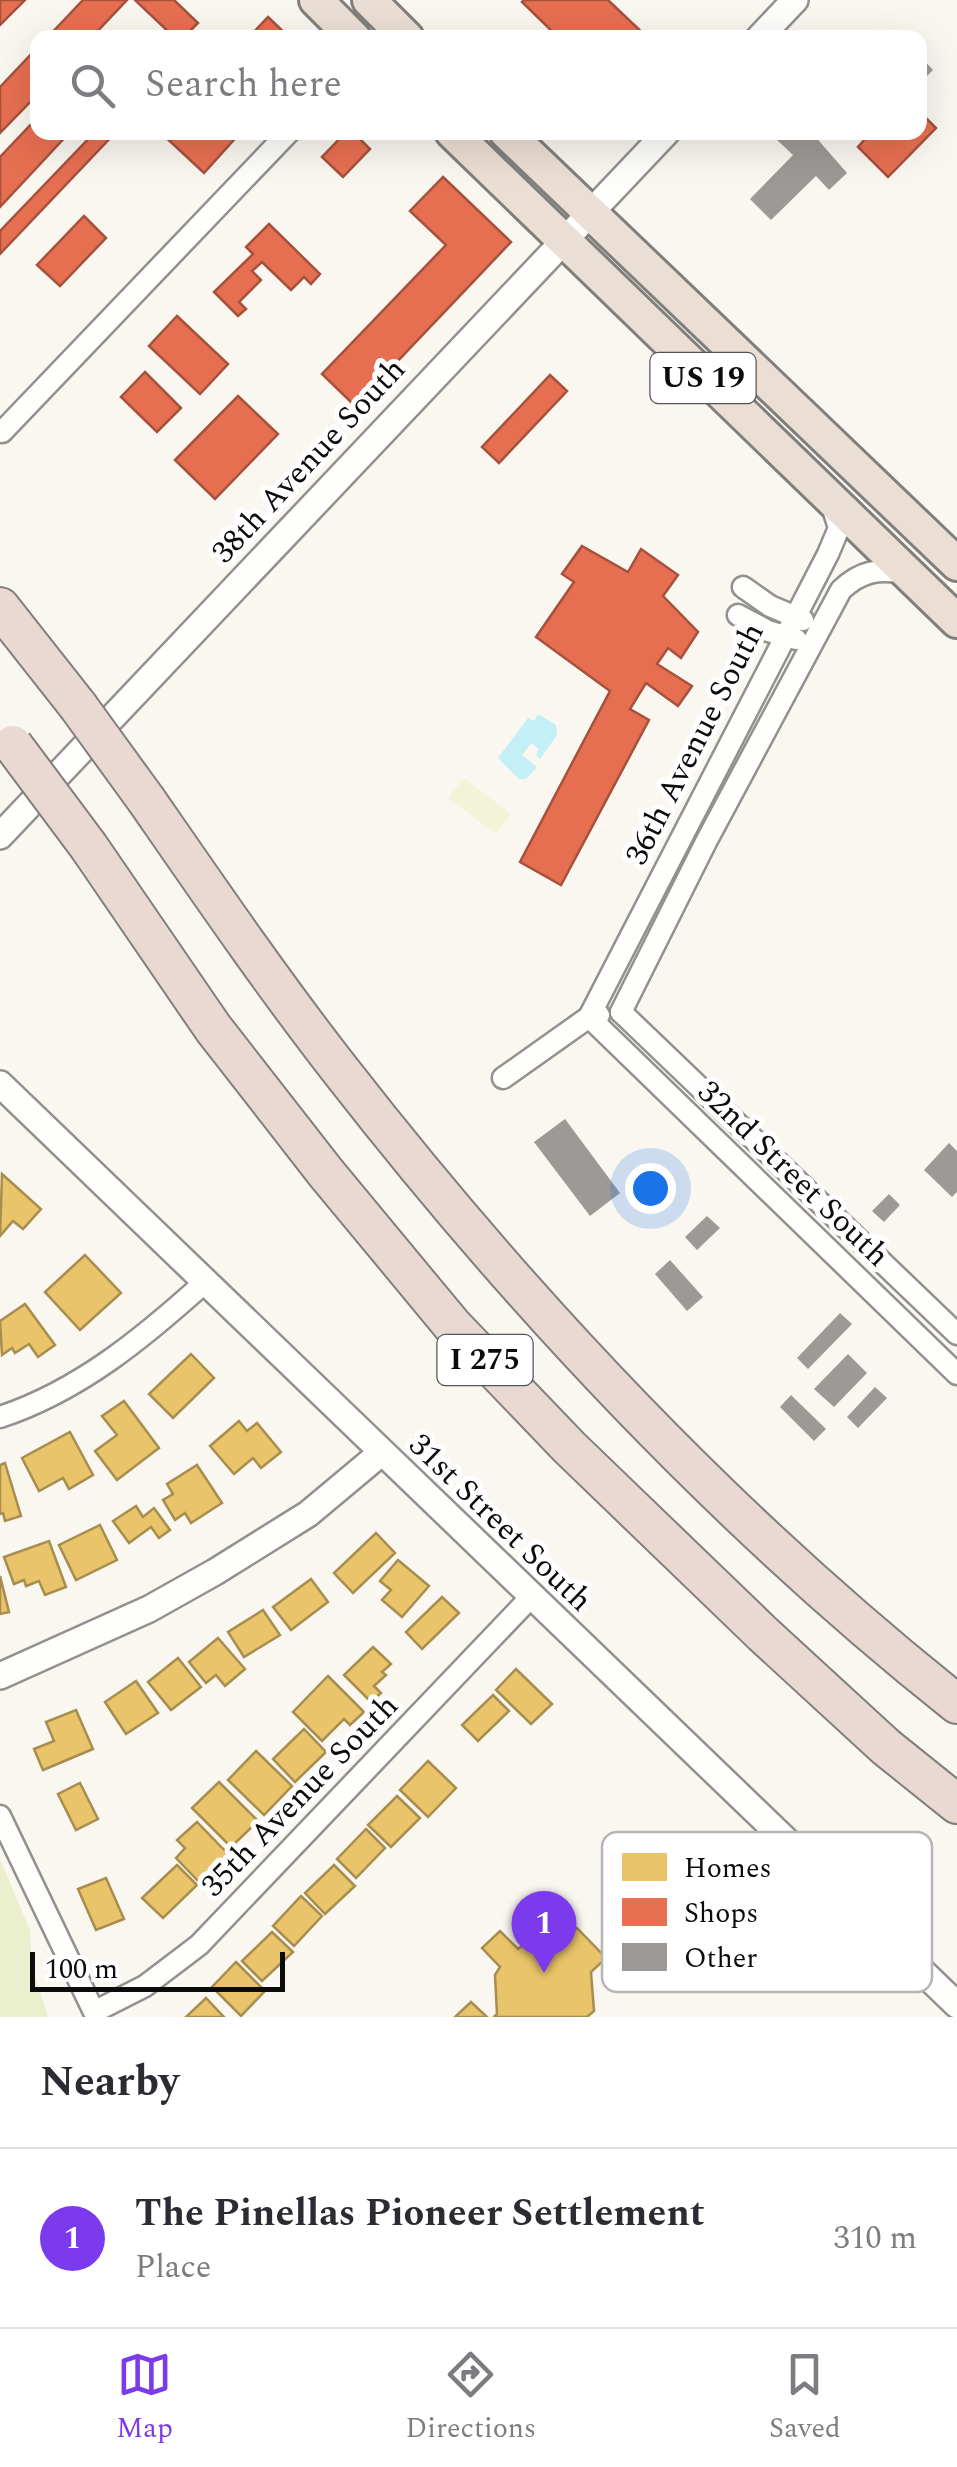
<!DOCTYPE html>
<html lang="en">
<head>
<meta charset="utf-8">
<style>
	body { margin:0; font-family:Spectral,serif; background:#f7f7f7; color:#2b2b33 }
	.scale { position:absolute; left:30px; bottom:25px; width:255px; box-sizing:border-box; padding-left:10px; border:5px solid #0c0c0c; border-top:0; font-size:28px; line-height:35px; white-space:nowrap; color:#0c0c0c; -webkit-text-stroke:8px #fff; paint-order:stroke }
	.you { position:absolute; left:650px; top:1188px; width:35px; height:35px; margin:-25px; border:8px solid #fff; border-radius:50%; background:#1a73e8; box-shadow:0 0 0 15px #1a73e833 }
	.badge { display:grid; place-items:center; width:65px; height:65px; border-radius:50%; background:#7c3aed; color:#fff; font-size:32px; font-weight:700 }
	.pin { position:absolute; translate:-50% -82px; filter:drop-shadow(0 2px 5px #0008) }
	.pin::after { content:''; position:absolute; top:52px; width:35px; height:30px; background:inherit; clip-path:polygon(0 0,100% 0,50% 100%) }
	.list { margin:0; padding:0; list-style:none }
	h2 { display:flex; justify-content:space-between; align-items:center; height:130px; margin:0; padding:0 40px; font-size:42px }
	h2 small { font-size:32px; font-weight:400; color:#7c7c81 }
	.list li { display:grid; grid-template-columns:65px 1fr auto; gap:30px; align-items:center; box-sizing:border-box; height:180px; padding:0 40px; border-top:2px solid #e1e1e2 }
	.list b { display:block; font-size:38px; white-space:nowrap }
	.list p { margin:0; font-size:32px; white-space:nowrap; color:#7c7c81 }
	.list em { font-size:32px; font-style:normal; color:#7c7c81 }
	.icon { flex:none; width:55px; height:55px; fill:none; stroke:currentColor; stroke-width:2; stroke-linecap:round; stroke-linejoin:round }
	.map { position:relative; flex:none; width:957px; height:2017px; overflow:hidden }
	.search { position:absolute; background:#fff; box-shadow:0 10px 40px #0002; left:30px; right:30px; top:30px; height:110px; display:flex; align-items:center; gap:25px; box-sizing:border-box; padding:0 35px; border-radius:20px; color:#7c7c81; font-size:38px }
	.sheet { height:310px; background:#fff }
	nav { display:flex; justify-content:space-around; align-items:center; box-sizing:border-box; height:140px; border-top:2px solid #e1e1e2; background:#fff; font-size:28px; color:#7c7c81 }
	nav a { display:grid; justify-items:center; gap:5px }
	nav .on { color:#7c3aed }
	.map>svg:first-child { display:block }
	.green { fill:#eaf0ce }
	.pitch { fill:#f2f4d8 }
	.water { fill:#c3f0f6 }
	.homes { fill:#e9c46a; stroke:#a78d4e; stroke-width:2.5 }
	.shops { fill:#e76f51; stroke:#a5513c; stroke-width:2.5 }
	.building { fill:#9d9996 }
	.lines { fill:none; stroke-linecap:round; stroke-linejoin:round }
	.minor-casing { stroke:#93918f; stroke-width:25 }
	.tertiary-casing { stroke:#93918f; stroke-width:30 }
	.trunk-casing { stroke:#807f7c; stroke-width:38 }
	.motorway-casing { stroke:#807f7c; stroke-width:42 }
	.minor { stroke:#fefefd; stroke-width:20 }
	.tertiary { stroke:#fefefd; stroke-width:25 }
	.trunk { stroke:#ebded4; stroke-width:32 }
	.motorway { stroke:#ead9d3; stroke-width:38 }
	.motorway-bridge-casing { stroke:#807f7c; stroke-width:42; stroke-linecap:butt }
	.motorway-bridge { stroke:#ead9d3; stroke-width:38 }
	.labels { text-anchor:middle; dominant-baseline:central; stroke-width:10; stroke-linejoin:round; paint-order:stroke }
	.shield { fill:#fff; stroke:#555; stroke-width:2.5 }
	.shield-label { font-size:30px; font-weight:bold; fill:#0c0c0c }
	.street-label { font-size:32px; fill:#0c0c0c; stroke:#fff }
	.key { fill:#fff; stroke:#b6b6b6; stroke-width:2.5 }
	.key-label { font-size:28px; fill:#0c0c0c }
</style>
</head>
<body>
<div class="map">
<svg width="957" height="2017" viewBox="0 0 957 2017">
	<rect width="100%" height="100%" fill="#faf6f0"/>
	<path class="green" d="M 0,1859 L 30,1930 L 32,1967 L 48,2017 L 0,2017 Z"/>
	<path class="pitch" d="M 464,778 L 511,814 L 496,834 L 448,798 Z"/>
	<path class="water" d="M 538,714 L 556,725 L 557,735 L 540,759 L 536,755 L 539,749 L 531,743 L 522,755 L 537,767 L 526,779 L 519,779 L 498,758 L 528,718 L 534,721 Z"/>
	<g class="homes">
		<path d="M 2,1174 L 41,1209 L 23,1229 L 13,1221 L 0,1236 Z"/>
		<path d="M 85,1255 L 121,1293 L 80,1330 L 45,1292 Z"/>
		<path d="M 25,1304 L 55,1345 L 38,1357 L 29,1344 L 15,1353 L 12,1348 L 2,1355 L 0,1321 Z"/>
		<path d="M 191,1354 L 214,1378 L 173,1418 L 149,1394 Z"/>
		<path d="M 124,1401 L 159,1448 L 117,1480 L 95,1451 L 117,1435 L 102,1416 Z"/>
		<path d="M 239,1421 L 247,1431 L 257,1423 L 281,1452 L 261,1468 L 253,1458 L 234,1474 L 210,1446 Z"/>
		<path d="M 70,1432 L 93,1475 L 69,1489 L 63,1478 L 39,1491 L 22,1458 Z"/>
		<path d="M 5,1463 L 21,1516 L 5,1521 L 3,1513 L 0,1514 L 0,1465 Z"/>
		<path d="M 197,1465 L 222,1503 L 191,1523 L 185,1513 L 175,1520 L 163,1500 L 173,1494 L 167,1484 Z"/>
		<path d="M 136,1506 L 143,1517 L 154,1508 L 170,1530 L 159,1538 L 151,1527 L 129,1543 L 113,1521 Z"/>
		<path d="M 100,1525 L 117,1560 L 76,1580 L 59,1545 Z"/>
		<path d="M 376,1533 L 395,1553 L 353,1593 L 334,1573 Z"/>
		<path d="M 49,1541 L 66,1587 L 45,1595 L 39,1581 L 26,1586 L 24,1580 L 14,1584 L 4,1557 Z"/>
		<path d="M 398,1560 L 429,1586 L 402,1617 L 382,1600 L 391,1590 L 380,1581 Z"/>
		<path d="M 0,1576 L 9,1612 L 0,1614 Z"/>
		<path d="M 311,1579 L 328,1602 L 291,1630 L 273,1607 Z"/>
		<path d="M 442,1597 L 459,1613 L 422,1649 L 406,1632 Z"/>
		<path d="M 263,1610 L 280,1635 L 244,1657 L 228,1632 Z"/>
		<path d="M 218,1638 L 245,1669 L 225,1686 L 216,1675 L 206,1683 L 189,1662 Z"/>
		<path d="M 373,1647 L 391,1664 L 382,1672 L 386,1675 L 374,1686 L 381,1693 L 371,1702 L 344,1675 Z"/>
		<path d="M 178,1658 L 201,1687 L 171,1710 L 148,1682 Z"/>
		<path d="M 516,1669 L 552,1704 L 531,1724 L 496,1690 Z"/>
		<path d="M 328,1676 L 364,1712 L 350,1725 L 344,1719 L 322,1741 L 293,1712 Z"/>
		<path d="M 136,1681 L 158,1713 L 126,1734 L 105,1702 Z"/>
		<path d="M 493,1695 L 509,1711 L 478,1741 L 462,1725 Z"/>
		<path d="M 76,1710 L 93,1749 L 43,1770 L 34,1749 L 54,1741 L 46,1722 Z"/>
		<path d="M 304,1729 L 326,1752 L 295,1782 L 273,1759 Z"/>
		<path d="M 256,1751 L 292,1786 L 264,1815 L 228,1780 Z"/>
		<path d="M 428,1761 L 456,1788 L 428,1817 L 400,1790 Z"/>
		<path d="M 219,1782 L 258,1821 L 231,1847 L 192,1808 Z"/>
		<path d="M 80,1783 L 98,1819 L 76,1830 L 58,1794 Z"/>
		<path d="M 397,1796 L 420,1818 L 391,1847 L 368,1825 Z"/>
		<path d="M 197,1822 L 228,1854 L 199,1882 L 176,1858 L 185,1848 L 177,1840 Z"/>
		<path d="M 366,1829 L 385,1848 L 356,1878 L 337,1859 Z"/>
		<path d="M 177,1865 L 197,1885 L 163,1918 L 142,1898 Z"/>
		<path d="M 334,1865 L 355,1886 L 325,1914 L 305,1893 Z"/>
		<path d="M 106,1878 L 124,1919 L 96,1930 L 78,1889 Z"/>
		<path d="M 301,1896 L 322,1916 L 294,1946 L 273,1926 Z"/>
		<path d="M 577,1928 L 606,1958 L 591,1972 L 594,2011 L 587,2017 L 494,2017 L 497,2014 L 495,1975 L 500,1967 L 482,1948 L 500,1931 L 518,1949 L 525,1943 L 561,1942 Z"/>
		<path d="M 272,1932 L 293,1952 L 262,1981 L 242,1961 Z"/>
		<path d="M 236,1962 L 265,1991 L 241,2016 L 212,1987 Z"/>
		<path d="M 206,1998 L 224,2017 L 186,2017 Z"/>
		<path d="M 471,2002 L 487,2017 L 455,2017 Z"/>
	</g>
	<g class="shops">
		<path d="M 0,0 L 25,0 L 0,25 Z"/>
		<path d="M 83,0 L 127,0 L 91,38 L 47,38 Z"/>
		<path d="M 135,0 L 174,0 L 198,23 L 183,38 L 175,38 Z"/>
		<path d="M 524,0 L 608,0 L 648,38 L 559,38 L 522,2 Z"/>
		<path d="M 268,17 L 290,38 L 255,38 L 252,34 Z"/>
		<path d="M 38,47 L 38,94 L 0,133 L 0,87 Z"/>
		<path d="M 920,112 L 936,128 L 888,177 L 858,147 L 871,132 L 920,132 Z"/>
		<path d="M 38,117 L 38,132 L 70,132 L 0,207 L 0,157 Z"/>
		<path d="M 95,132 L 116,132 L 0,254 L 0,231 Z"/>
		<path d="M 160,132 L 241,132 L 204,173 Z"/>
		<path d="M 346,132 L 353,132 L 370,149 L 343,177 L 322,157 Z"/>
		<path d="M 443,177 L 511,242 L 355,406 L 322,374 L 446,245 L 410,211 Z"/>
		<path d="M 84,216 L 106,238 L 60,286 L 37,265 Z"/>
		<path d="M 269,224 L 320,274 L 311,284 L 304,277 L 291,290 L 262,262 L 252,271 L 261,280 L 239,302 L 246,309 L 238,316 L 214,292 L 253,254 L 246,247 Z"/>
		<path d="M 177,316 L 228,364 L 200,394 L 149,346 Z"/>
		<path d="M 145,372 L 181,408 L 157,432 L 121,397 Z"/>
		<path d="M 550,375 L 567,391 L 499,463 L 482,447 Z"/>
		<path d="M 238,396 L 278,434 L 215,499 L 175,460 Z"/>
		<path d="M 582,546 L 628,572 L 641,549 L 678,575 L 663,596 L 698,632 L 681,658 L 668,648 L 657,664 L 692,686 L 678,706 L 646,683 L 630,709 L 649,720 L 561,885 L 520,862 L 610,691 L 536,637 L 574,582 L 562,574 Z"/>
	</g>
	<g class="building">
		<path d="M 920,56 L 933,70 L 920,83 Z"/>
		<path d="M 784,132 L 804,132 L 810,138 L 813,134 L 847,173 L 829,190 L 816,176 L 771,220 L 750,199 L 793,155 L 777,140 Z"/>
		<path d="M 565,1119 L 620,1193 L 590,1216 L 534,1142 Z"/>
		<path d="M 949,1143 L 957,1151 L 957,1192 L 952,1197 L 924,1170 Z"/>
		<path d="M 889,1194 L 900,1205 L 884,1222 L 872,1211 Z"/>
		<path d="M 707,1216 L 720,1228 L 697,1250 L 685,1237 Z"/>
		<path d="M 670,1260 L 703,1297 L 687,1311 L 655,1274 Z"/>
		<path d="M 840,1313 L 852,1324 L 808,1369 L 797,1358 Z"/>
		<path d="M 848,1354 L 867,1373 L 834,1407 L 814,1389 Z"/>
		<path d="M 875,1387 L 887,1398 L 858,1428 L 847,1417 Z"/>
		<path d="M 791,1395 L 826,1429 L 814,1441 L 780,1407 Z"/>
	</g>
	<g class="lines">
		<g class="minor-casing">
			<g id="minor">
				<path d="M 2,432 L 289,132"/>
				<path d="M 743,587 L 770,606 L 803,620"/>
				<path d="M 738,615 L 768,631 L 796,639"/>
				<path d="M 621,1012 L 707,840 L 841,590 C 861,571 879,568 906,573"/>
				<path d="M 621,1012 L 957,1334"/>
				<path d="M 589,1017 L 828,554 L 839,528 L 832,506"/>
				<path d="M 589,1017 L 957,1374"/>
				<path d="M 503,1078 L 589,1017 L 599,1015"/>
				<path d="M 0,1417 C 79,1391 143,1338 204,1283"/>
				<path d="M 0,1816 L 94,2012 L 145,1986 L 199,1945 L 531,1597"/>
			</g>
		</g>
		<g class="tertiary-casing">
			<g id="tertiary">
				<path d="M 759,38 L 795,0"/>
				<path d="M 0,836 L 667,132"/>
				<path d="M 0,1084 L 957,2005"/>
				<path d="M 0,1676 L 149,1609 L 215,1572 L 308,1514 L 381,1453"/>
			</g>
		</g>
		<g class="trunk-casing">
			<g id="trunk">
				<path d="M 316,0 L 354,38"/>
				<path d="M 369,0 L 407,38"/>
				<path d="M 452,132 L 957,621"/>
				<path d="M 506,132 L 957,564"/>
			</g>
		</g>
		<g class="motorway-casing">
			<g id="motorway">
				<path d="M 0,607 L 78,706"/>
				<path d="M 147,801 C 210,892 273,984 341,1071 C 521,1302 727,1521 957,1704"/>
				<path d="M 89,847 L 213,1028 L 326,1173 L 452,1325 L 569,1447 L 763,1634 L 886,1747 L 957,1804"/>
			</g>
		</g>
		<use href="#minor" class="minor"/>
		<use href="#tertiary" class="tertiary"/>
		<use href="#trunk" class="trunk"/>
		<use href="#motorway" class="motorway"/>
		<g class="motorway-bridge-casing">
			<g id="motorway-bridge">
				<path d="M 78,706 L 147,801"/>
				<path d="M 13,745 L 89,847"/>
			</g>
		</g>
		<use href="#motorway-bridge" class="motorway-bridge"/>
	</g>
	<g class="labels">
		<g class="shield">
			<rect x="650.5" y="353" width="105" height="50" rx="8"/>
			<rect x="437.5" y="1335" width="95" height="50" rx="8"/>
		</g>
		<g class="shield-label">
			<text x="703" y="378">US 19</text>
			<text x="485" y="1360">I 275</text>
		</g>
		<g class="street-label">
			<text transform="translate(309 461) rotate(-47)">38th Avenue South</text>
			<text transform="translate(695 744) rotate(-63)">36th Avenue South</text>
			<text transform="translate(793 1174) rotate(44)">32nd Street South</text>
			<text transform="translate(500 1523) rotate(44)">31st Street South</text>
			<text transform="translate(300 1796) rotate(-46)">35th Avenue South</text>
		</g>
	</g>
	<rect x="602" y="1832" width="330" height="160" rx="15" class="key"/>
	<rect x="622" y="1853" width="45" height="28" fill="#e9c46a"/>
	<rect x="622" y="1898" width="45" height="28" fill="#e76f51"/>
	<rect x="622" y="1943" width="45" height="28" fill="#9d9996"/>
	<g class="key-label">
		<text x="684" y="1877">Homes</text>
		<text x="684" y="1922">Shops</text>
		<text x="684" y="1967">Other</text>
	</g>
</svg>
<div class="scale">100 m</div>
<div class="you"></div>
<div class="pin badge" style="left:544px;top:1973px">1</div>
<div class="search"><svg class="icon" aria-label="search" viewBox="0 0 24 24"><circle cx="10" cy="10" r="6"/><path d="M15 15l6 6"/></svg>Search here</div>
</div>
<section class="sheet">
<h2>Nearby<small></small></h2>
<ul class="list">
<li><span class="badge">1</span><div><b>The Pinellas Pioneer Settlement</b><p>Place</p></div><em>310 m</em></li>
</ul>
</section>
<nav>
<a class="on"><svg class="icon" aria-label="map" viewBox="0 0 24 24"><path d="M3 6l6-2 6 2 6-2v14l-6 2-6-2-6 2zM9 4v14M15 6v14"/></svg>Map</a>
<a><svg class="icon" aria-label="directions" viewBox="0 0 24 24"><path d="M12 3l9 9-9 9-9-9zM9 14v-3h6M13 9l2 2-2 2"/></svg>Directions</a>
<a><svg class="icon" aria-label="saved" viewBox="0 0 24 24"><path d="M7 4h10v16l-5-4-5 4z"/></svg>Saved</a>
</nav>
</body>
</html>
